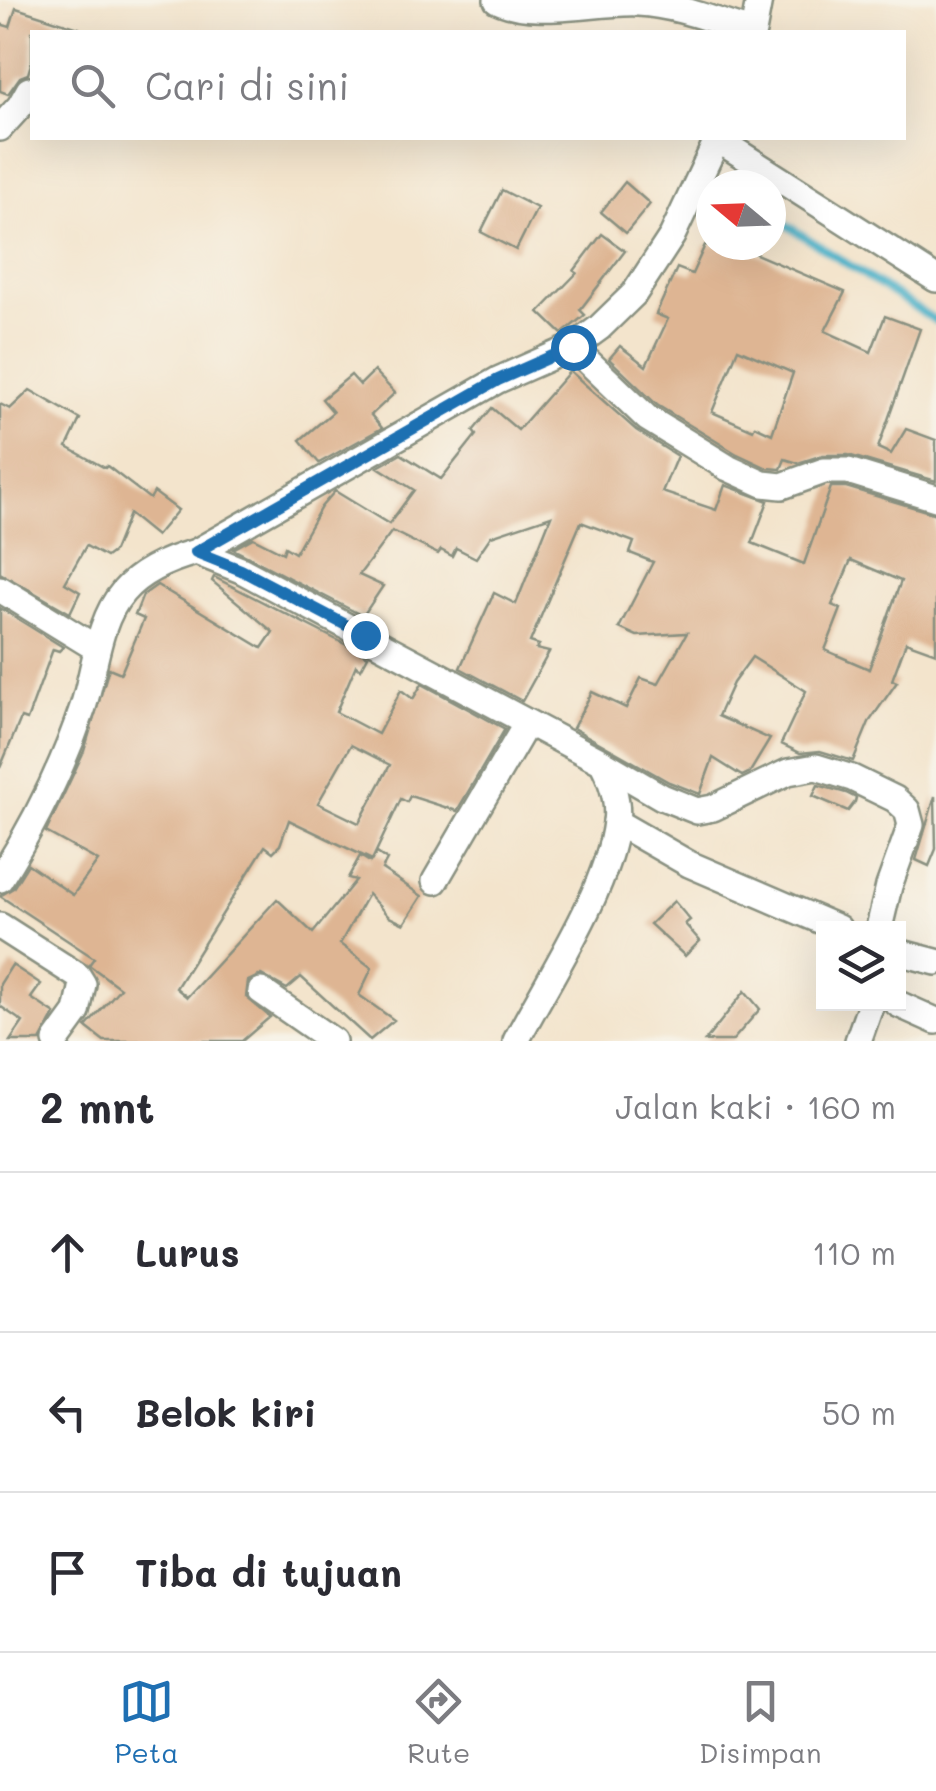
<!DOCTYPE html>
<html lang="id">
<head>
<meta charset="utf-8">
<style>
	body { margin:0; font-family:Mali,sans-serif; background:#f2f2f3; color:#2b2b33 }
	.controls { position:absolute; right:30px; bottom:30px; display:grid; overflow:hidden; border-radius:0px; box-shadow:0 10px 40px #0002 }
	.controls button { width:90px; height:90px; display:grid; place-items:center; padding:0; border:0; border-bottom:2px solid #e1e1e2; background:#fff; color:#2b2b33; font:50px sans-serif }
	.compass { position:absolute; left:696px; top:170px; width:90px; height:90px; border-radius:50%; background:#fff; box-shadow:0 10px 40px #0002; rotate:289deg }
	.stop { position:absolute; width:30px; height:30px; margin:-22px; border:8px solid #1f6fb2; border-radius:50%; background:#fff }
	.stop.end { background:#1f6fb2; border-color:#fff; box-shadow:0 2px 10px #0008 }
	.list { margin:0; padding:0; list-style:none }
	h2 { display:flex; justify-content:space-between; align-items:center; height:130px; margin:0; padding:0 40px; font-size:42px }
	h2 small { font-size:32px; font-weight:400; color:#7c7c81 }
	.list li { display:grid; grid-template-columns:65px 1fr auto; gap:30px; align-items:center; box-sizing:border-box; height:160px; padding:0 40px; border-top:2px solid #e1e1e2 }
	.list b { display:block; font-size:38px; white-space:nowrap }
	.list em { font-size:32px; font-style:normal; color:#7c7c81 }
	.icon { flex:none; width:55px; height:55px; fill:none; stroke:currentColor; stroke-width:2; stroke-linecap:round; stroke-linejoin:round }
	.map { position:relative; flex:none; width:936px; height:1041px; overflow:hidden }
	.search { position:absolute; background:#fff; box-shadow:0 10px 40px #0002; left:30px; right:30px; top:30px; height:110px; display:flex; align-items:center; gap:25px; box-sizing:border-box; padding:0 35px; border-radius:0px; color:#7c7c81; font-size:38px }
	.sheet { height:610px; background:#fff }
	nav { display:flex; justify-content:space-around; align-items:center; box-sizing:border-box; height:140px; border-top:2px solid #e1e1e2; background:#fff; font-size:28px; color:#7c7c81 }
	nav a { display:grid; justify-items:center; gap:5px }
	nav .on { color:#1f6fb2 }
	.map>svg:first-child { display:block }
	.lines { fill:none; stroke-linecap:round; stroke-linejoin:round }
	.stream { stroke:#4bb2c9; stroke-width:8 }
	.building { fill:#deb593; fill-rule:evenodd }
	.street-casing { stroke:#899080; stroke-width:30 }
	.street { stroke:#fff; stroke-width:25 }
	.route { stroke:#1f6fb2; stroke-width:12 }
</style>
</head>
<body>
<div class="map">
<svg width="936" height="1041" viewBox="0 0 936 1041">
	<rect width="100%" height="100%" fill="#f7f3e8"/>
	<filter id="ink" filterUnits="userSpaceOnUse"><feTurbulence type="fractalNoise" baseFrequency=".01" numOctaves="2"/><feDisplacementMap in="SourceGraphic" scale="20" xChannelSelector="R" yChannelSelector="G"/><feConvolveMatrix kernelMatrix="1 2 1 2 8 2 1 2 1" color-interpolation-filters="sRGB"/></filter>
	<filter id="wash" filterUnits="userSpaceOnUse"><feTurbulence type="fractalNoise" baseFrequency=".0048" numOctaves="4" result="noise"/><feDisplacementMap in="SourceGraphic" scale="40" xChannelSelector="R" yChannelSelector="G"/><feGaussianBlur stdDeviation="2.25" result="paint"/><feColorMatrix in="noise" values="0 0 0 0 0 0 0 0 0 0 0 0 0 0 0 0 0 1.4 0 .05"/><feComposite in="paint" operator="in"/></filter>
	<g filter="url(#wash)">
		<rect width="100%" height="100%" fill="#f3e4cc"/>
		<g class="lines">
			<path class="stream" d="M 771,215 L 936,321"/>
		</g>
		<g id="blocks">
			<g class="building">
				<path d="M 16,8 L 79,28 L 78,32 L 32,32 L 32,60 L 28,74 L 20,77 L 8,94 L 0,91 L 0,24 L 10,27 Z"/>
				<path d="M 625,182 L 650,204 L 626,233 L 601,212 Z"/>
				<path d="M 502,190 L 537,208 L 516,250 L 481,232 Z"/>
				<path d="M 602,234 L 625,251 L 580,310 L 585,315 L 562,334 L 539,312 L 577,273 L 574,271 Z"/>
				<path d="M 705,245 L 735,245 L 845,292 L 825,331 L 871,352 L 885,316 L 920,329 L 878,448 L 891,454 L 906,429 L 936,440 L 936,481 L 848,455 L 823,455 L 798,463 L 785,459 L 781,469 L 767,468 L 737,454 L 657,405 L 609,359 L 620,346 L 646,366 L 668,319 L 656,314 L 677,268 L 692,274 ZM 738,349 L 793,373 L 772,434 L 755,426 L 753,430 L 712,412 Z"/>
				<path d="M 374,371 L 395,393 L 371,415 L 382,428 L 319,463 L 300,440 L 333,412 L 322,399 L 351,375 L 360,385 Z"/>
				<path d="M 570,371 L 636,430 L 677,456 L 662,492 L 716,510 L 725,485 L 768,501 L 752,543 L 804,564 L 831,487 L 846,487 L 936,514 L 936,653 L 906,642 L 892,680 L 897,682 L 869,722 L 853,761 L 820,751 L 800,753 L 781,744 L 806,691 L 752,657 L 733,683 L 718,716 L 770,739 L 750,772 L 742,776 L 713,758 L 700,794 L 669,782 L 573,728 L 592,692 L 626,708 L 641,678 L 658,684 L 687,633 L 637,636 L 619,628 L 653,562 L 630,553 L 634,542 L 581,522 L 530,642 L 539,645 L 536,649 L 549,652 L 522,701 L 460,668 L 494,593 L 516,604 L 551,516 L 491,536 L 476,558 L 456,548 L 452,556 L 441,550 L 438,554 L 392,531 L 359,575 L 383,586 L 363,616 L 233,549 L 253,538 L 283,553 L 285,547 L 295,553 L 321,507 L 335,491 L 389,524 L 414,490 L 378,467 L 401,454 L 441,479 L 476,435 L 473,431 L 492,408 L 518,430 ZM 851,560 L 901,581 L 869,669 L 825,650 L 841,609 L 832,605 Z"/>
				<path d="M 30,390 L 80,419 L 67,447 L 105,468 L 107,466 L 150,499 L 154,492 L 178,510 L 156,536 L 129,514 L 114,551 L 106,557 L 86,546 L 65,583 L 80,592 L 70,613 L 0,573 L 0,404 L 10,409 Z"/>
				<path d="M 214,577 L 368,656 L 361,669 L 356,665 L 336,712 L 378,734 L 401,690 L 413,699 L 422,684 L 505,729 L 457,811 L 410,796 L 407,802 L 401,799 L 372,860 L 289,820 L 280,845 L 273,852 L 265,846 L 176,988 L 187,997 L 277,899 L 313,933 L 356,880 L 348,878 L 360,856 L 370,862 L 377,853 L 387,860 L 382,869 L 422,896 L 404,924 L 389,917 L 368,894 L 340,944 L 372,968 L 359,995 L 394,1020 L 370,1040 L 301,977 L 287,989 L 261,975 L 248,981 L 246,997 L 270,1017 L 242,1041 L 104,1041 L 86,1027 L 120,988 L 89,965 L 94,958 L 0,896 L 13,888 L 28,864 L 73,895 L 98,861 L 46,832 L 84,751 L 109,668 L 121,673 L 144,619 L 135,615 L 143,595 L 157,585 L 262,648 L 273,632 L 212,581 ZM 351,745 L 390,765 L 359,823 L 318,803 Z"/>
				<path d="M 0,608 L 63,647 L 59,651 L 53,649 L 27,720 L 21,718 L 0,768 Z"/>
				<path d="M 818,785 L 846,793 L 856,798 L 855,802 L 848,811 L 813,796 Z"/>
				<path d="M 935,796 L 936,849 L 929,866 L 916,860 Z"/>
				<path d="M 674,901 L 690,920 L 685,924 L 700,941 L 685,956 L 650,924 Z"/>
				<path d="M 12,965 L 41,984 L 31,998 L 55,1014 L 40,1041 L 10,1041 L 23,1022 L 0,1006 L 0,984 Z"/>
				<path d="M 745,991 L 760,1009 L 732,1041 L 705,1041 Z"/>
			</g>
		</g>
	</g>
	<g filter="url(#ink)">
		<use href="#blocks" fill-opacity="0" stroke="#899080" stroke-width="2.5"/>
		<g class="lines">
			<g class="street-casing">
				<g id="street">
					<path d="M 497,0 C 534,18 597,1 638,3 C 677,5 715,21 752,32"/>
					<path d="M 753,32 L 759,0"/>
					<path d="M 0,128 L 20,106 L 29,90"/>
					<path d="M 717,139 L 936,279"/>
					<path d="M 573,347 L 647,418 L 728,468 L 763,484 L 782,486 L 824,471 L 848,471 L 936,498"/>
					<path d="M 196,552 L 241,570 L 602,762 C 611,779 619,802 616,822 C 608,890 548,979 516,1041"/>
					<path d="M 0,589 L 96,648"/>
					<path d="M 602,762 L 662,797 L 697,811 L 713,808 L 788,772 L 816,767 L 852,778 L 895,799 L 907,810 L 911,825 L 889,886 L 879,928"/>
					<path d="M 616,822 L 689,864 L 838,928"/>
					<path d="M 0,879 C 34,825 63,767 83,707 C 95,671 97,622 123,592 C 141,571 170,559 196,552 L 498,380 L 573,347 L 599,328 L 634,294 L 672,236 L 718,138"/>
					<path d="M 435,881 L 527,723"/>
					<path d="M 0,926 L 78,976 L 83,984 L 77,1012 L 56,1041"/>
					<path d="M 898,952 L 936,962"/>
					<path d="M 261,991 L 333,1041"/>
					<path d="M 898,1004 L 936,1021"/>
					<path d="M 858,1041 L 871,1004"/>
				</g>
			</g>
			<use href="#street" class="street"/>
		</g>
	</g>
	<g class="lines" filter="url(#ink)">
		<path class="route" d="M 365,635 L 241,570 L 196,552 L 498,380 L 573,347"/>
	</g>
</svg>
<div class="controls">
<button><svg class="icon" aria-label="layers" viewBox="0 0 24 24"><path d="M12 4l9 5-9 5-9-5zM3 14l9 5 9-5"/></svg></button>
</div>
<svg class="compass" viewBox="-18 -18 36 36"><path d="M0-13l5 13h-10z" fill="#e53935"/><path d="M0 13l5-13h-10z" fill="#7c7c81"/></svg>
<div class="stop" style="left:573px;top:347px"></div>
<div class="stop end" style="left:365px;top:635px"></div>
<div class="search"><svg class="icon" aria-label="search" viewBox="0 0 24 24"><circle cx="10" cy="10" r="6"/><path d="M15 15l6 6"/></svg>Cari di sini</div>
</div>
<section class="sheet">
<h2>2 mnt<small>Jalan kaki · 160 m</small></h2>
<ul class="list">
<li><svg class="icon" aria-label="ahead" viewBox="0 0 24 24"><path d="M12 20V5M6 11l6-6 6 6"/></svg><div><b>Lurus</b></div><em>110 m</em></li>
<li><svg class="icon" aria-label="left" viewBox="0 0 24 24"><path d="M17 20v-9H6M10 6l-5 5 5 5"/></svg><div><b>Belok kiri</b></div><em>50 m</em></li>
<li><svg class="icon" aria-label="arrive" viewBox="0 0 24 24"><path d="M6 21V4h12l-3 4 3 4H6"/></svg><div><b>Tiba di tujuan</b></div></li>
</ul>
</section>
<nav>
<a class="on"><svg class="icon" aria-label="map" viewBox="0 0 24 24"><path d="M3 6l6-2 6 2 6-2v14l-6 2-6-2-6 2zM9 4v14M15 6v14"/></svg>Peta</a>
<a><svg class="icon" aria-label="directions" viewBox="0 0 24 24"><path d="M12 3l9 9-9 9-9-9zM9 14v-3h6M13 9l2 2-2 2"/></svg>Rute</a>
<a><svg class="icon" aria-label="saved" viewBox="0 0 24 24"><path d="M7 4h10v16l-5-4-5 4z"/></svg>Disimpan</a>
</nav>
</body>
</html>
